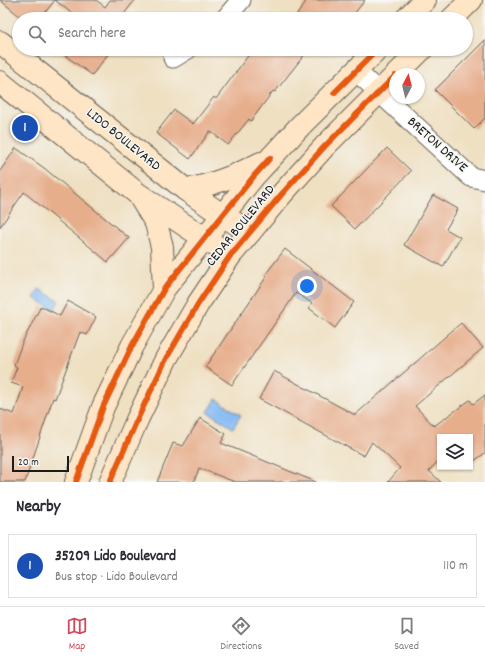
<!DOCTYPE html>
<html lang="en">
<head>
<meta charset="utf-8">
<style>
	body { margin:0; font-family:Dekko,sans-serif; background:#f2f2f3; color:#2b2b33 }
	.controls { position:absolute; right:12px; bottom:12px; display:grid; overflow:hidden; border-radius:0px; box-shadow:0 1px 3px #0004 }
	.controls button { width:36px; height:36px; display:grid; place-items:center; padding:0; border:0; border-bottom:1px solid #e1e1e2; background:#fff; color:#2b2b33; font:20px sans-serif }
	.compass { position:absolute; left:389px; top:68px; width:36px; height:36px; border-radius:50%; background:#fff; box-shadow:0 1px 3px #0004; rotate:7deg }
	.scale { position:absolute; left:12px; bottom:10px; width:57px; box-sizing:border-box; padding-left:4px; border:2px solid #1c1c1c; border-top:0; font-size:11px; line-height:14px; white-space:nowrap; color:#1c1c1c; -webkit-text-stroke:3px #f6f6f2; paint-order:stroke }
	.you { position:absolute; left:307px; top:286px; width:14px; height:14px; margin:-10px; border:3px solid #fff; border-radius:50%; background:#1a73e8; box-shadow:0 0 0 6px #1a73e833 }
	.badge { display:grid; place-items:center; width:26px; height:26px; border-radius:50%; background:#d1495b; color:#fff; font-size:13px; font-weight:700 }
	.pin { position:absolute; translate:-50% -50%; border:2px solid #fff; box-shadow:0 1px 4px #0006 }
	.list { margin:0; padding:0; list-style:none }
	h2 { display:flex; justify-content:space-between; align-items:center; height:52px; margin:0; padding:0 16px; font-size:17px }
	h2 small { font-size:13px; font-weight:400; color:#7c7c81 }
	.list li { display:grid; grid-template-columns:26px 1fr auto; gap:12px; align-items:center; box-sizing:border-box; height:64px; margin:0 8px 8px; padding:0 8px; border:1px solid #e1e1e2; border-radius:0px }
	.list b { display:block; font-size:15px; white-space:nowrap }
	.list p { margin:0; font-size:13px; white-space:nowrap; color:#7c7c81 }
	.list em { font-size:13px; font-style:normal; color:#7c7c81 }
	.icon { flex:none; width:22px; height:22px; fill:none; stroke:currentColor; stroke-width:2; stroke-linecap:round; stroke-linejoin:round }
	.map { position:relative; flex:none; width:485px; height:482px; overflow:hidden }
	.search { position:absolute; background:#fff; box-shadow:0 1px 3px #0004; left:12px; right:12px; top:12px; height:44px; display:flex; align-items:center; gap:10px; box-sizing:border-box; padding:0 14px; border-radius:22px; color:#7c7c81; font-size:15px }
	.sheet { height:124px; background:#fff }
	nav { display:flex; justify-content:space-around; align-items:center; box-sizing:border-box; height:56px; border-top:1px solid #e1e1e2; background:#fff; font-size:11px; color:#7c7c81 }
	nav a { display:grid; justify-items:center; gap:2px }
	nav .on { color:#d1495b }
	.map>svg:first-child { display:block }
	.water { fill:#83baf3; stroke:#506b88 }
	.building { fill:#e7ae8c }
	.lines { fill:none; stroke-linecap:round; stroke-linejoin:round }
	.street-casing { stroke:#666156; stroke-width:21 }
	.secondary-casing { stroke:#666156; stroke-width:24 }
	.street { stroke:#fff; stroke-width:19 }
	.secondary { stroke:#fde5c5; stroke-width:22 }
	.cycleway-casing { stroke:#f6f6f2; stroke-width:8 }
	.cycleway { stroke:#e8590c; stroke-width:6 }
	.labels { text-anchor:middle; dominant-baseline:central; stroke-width:3; stroke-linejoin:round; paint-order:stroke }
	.street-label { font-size:14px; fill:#1c1c1c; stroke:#f6f6f2 }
</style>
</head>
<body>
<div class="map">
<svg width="485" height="482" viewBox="0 0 485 482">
	<rect width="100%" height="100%" fill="#f6f6f2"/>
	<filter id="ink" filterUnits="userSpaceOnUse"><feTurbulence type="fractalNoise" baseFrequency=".025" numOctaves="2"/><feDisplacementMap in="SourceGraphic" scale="8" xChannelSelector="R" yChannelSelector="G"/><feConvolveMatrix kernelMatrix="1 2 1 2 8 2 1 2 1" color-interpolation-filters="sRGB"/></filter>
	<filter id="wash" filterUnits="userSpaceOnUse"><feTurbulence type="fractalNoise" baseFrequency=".012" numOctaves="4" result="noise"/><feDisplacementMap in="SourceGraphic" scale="16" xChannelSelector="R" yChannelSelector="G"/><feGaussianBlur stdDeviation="0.9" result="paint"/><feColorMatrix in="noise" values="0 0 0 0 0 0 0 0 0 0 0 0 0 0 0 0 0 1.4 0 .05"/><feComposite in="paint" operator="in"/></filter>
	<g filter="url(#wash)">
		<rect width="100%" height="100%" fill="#efe0c2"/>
		<g class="water">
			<path d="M 39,289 L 59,301 L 54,310 L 34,298 Z"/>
			<path d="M 216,399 L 241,415 L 233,428 L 208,412 Z"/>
		</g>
		<g id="blocks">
			<g class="building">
				<path d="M 0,0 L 55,0 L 40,19 L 23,19 Z"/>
				<path d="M 55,0 L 96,0 L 105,7 L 110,0 L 135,0 L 120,19 L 79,19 Z"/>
				<path d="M 307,0 L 365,0 L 350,19 L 294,19 Z"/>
				<path d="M 485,40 L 485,118 L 474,129 L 435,90 Z"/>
				<path d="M 56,49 L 112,49 L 92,75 Z"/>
				<path d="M 253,49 L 309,49 L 275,92 L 273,91 L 251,121 L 249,119 L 228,145 L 210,131 L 190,159 L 156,133 L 174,110 L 193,124 L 214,97 L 216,99 Z"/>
				<path d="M 16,148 L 44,168 L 129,238 L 108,262 L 24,192 L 0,227 L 0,171 Z"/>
				<path d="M 387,148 L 411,171 L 355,229 L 331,206 Z"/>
				<path d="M 433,195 L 458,209 L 446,229 L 460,237 L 443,267 L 404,245 Z"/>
				<path d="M 285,249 L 354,302 L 335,328 L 309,308 L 312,303 L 296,293 L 232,385 L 205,367 L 267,276 L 265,275 Z"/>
				<path d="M 68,301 L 96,317 L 87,335 L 80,332 L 55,399 L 53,398 L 25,482 L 0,482 L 0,409 L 14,414 L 23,387 L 11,383 L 17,367 L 14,365 L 22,343 L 41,306 L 60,316 Z"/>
				<path d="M 461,323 L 483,348 L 415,406 L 434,426 L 470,400 L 473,404 L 485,395 L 485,453 L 470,464 L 470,437 L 440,437 L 440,459 L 429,471 L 441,482 L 388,482 L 400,468 L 372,442 L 364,456 L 259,399 L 274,371 L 355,415 Z"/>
				<path d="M 200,418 L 226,434 L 221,443 L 316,482 L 235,482 L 199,468 L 194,482 L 157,482 L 173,443 L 183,446 Z"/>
			</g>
		</g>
	</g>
	<g filter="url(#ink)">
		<use href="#blocks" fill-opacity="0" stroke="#666156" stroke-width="1"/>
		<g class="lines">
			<g class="street-casing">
				<g id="street">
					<path d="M 225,19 L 241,0"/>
					<path d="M 173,58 L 188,49"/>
					<path d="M 356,71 L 471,177 L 485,180"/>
				</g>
			</g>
			<g class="secondary-casing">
				<g id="secondary">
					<path d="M 406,19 L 425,0"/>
					<path d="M 452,19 L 471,0"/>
					<path d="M 0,42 L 186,190 L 222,215 L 250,232"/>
					<path d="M 397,74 L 422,49"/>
					<path d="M 0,82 L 138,194 L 216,246"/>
					<path d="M 186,190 C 214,185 236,176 261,163"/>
					<path d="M 141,199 L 156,223 L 162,247 L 164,289"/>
					<path d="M 76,482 L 103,407 L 132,346 L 164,289 L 254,176 L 301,125 L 378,49"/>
					<path d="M 110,482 L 137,420 L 166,359 L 198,304 L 230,256 L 281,195 L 325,146 L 395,76"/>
				</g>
			</g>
			<use href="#street" class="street"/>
			<use href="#secondary" class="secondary"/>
			<g class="cycleway-casing">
				<g id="cycleway">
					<path d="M 334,93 L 378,49"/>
					<path d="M 76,482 L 103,407 L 132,346 L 164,289 L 254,176 L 270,158"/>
					<path d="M 110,482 L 137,420 L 166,359 L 198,304 L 230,256 L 281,195 L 325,146 L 395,76"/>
				</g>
			</g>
			<use href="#cycleway" class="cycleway"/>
		</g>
	</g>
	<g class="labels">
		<g class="street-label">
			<text transform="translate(123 140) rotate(39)">LIDO BOULEVARD</text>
			<text transform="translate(437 145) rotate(42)">BRETON DRIVE</text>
			<text transform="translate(241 226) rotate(-51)">CEDAR BOULEVARD</text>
		</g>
	</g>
</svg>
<div class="controls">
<button><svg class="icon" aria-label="layers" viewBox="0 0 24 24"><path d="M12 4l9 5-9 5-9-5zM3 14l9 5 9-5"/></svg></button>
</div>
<svg class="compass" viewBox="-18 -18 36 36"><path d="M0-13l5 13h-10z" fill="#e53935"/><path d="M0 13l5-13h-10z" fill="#7c7c81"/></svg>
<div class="scale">20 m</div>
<div class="you"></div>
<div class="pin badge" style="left:25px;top:128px;background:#1a4fb4">1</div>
<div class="search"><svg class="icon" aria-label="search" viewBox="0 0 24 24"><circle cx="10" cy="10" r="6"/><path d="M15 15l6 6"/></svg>Search here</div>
</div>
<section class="sheet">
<h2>Nearby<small></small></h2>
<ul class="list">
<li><span class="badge" style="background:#1a4fb4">1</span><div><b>35209 Lido Boulevard</b><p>Bus stop · Lido Boulevard</p></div><em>110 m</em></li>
</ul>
</section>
<nav>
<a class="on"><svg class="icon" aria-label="map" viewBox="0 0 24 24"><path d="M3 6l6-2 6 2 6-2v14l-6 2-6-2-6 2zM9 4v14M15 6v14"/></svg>Map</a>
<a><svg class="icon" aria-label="directions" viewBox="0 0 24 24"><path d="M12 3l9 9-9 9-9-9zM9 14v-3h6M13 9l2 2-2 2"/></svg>Directions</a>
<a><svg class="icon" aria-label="saved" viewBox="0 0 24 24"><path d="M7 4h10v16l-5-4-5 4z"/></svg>Saved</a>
</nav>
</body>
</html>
